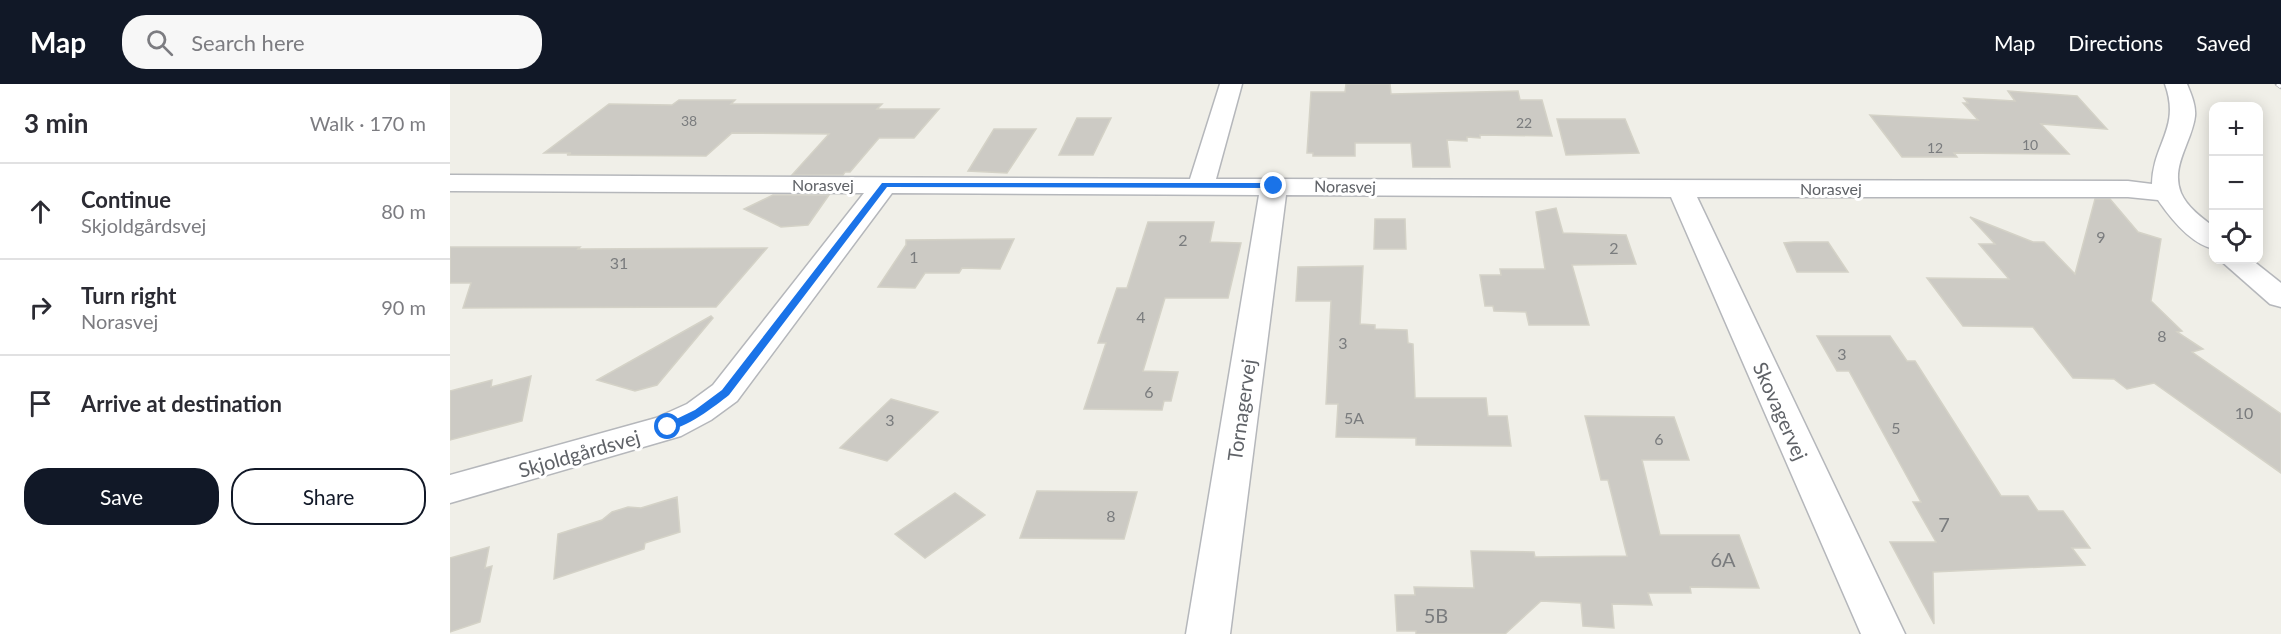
<!DOCTYPE html>
<html lang="en">
<head>
<meta charset="utf-8">
<style>
	body { margin:0; font-family:Lato,sans-serif; background:#f7f7f7; color:#2b2b33 }
	.controls { position:absolute; right:18px; top:18px; display:grid; overflow:hidden; border-radius:12px; box-shadow:0 3px 15px #0003 }
	.controls button { width:54px; height:54px; display:grid; place-items:center; padding:0; border:0; border-bottom:2px solid #e1e1e2; background:#fff; color:#2b2b33; font:30px sans-serif }
	.stop { position:absolute; width:18px; height:18px; margin:-14px; border:4px solid #1a73e8; border-radius:50%; background:#fff }
	.stop.end { background:#1a73e8; border-color:#fff; box-shadow:0 2px 6px #0008 }
	.list { margin:0; padding:0; list-style:none }
	h2 { display:flex; justify-content:space-between; align-items:center; height:78px; margin:0; padding:0 24px; font-size:26px }
	h2 small { font-size:20px; font-weight:400; color:#7c7c81 }
	.list li { display:grid; grid-template-columns:39px 1fr auto; gap:18px; align-items:center; box-sizing:border-box; height:96px; padding:0 24px; border-top:2px solid #e1e1e2 }
	.list b { display:block; font-size:22px; white-space:nowrap }
	.list p { margin:0; font-size:20px; white-space:nowrap; color:#7c7c81 }
	.list em { font-size:20px; font-style:normal; color:#7c7c81 }
	.actions { display:flex; gap:12px; padding:18px 24px }
	.actions a { flex:1; padding:14px 0; border:2px solid #111827; border-radius:24px; text-align:center; font-size:21px; color:#111827 }
	.actions .main { background:#111827; color:#fff }
	.icon { flex:none; width:33px; height:33px; fill:none; stroke:currentColor; stroke-width:2; stroke-linecap:round; stroke-linejoin:round }
	.map { position:relative; flex:none; width:1831px; height:550px; overflow:hidden }
	header { display:flex; align-items:center; gap:36px; box-sizing:border-box; height:84px; padding:0 30px; background:#111827; color:#fff }
	header strong { font-size:28px }
	nav { display:flex; gap:33px; margin-inline-start:auto; font-size:21px }
	.search { width:420px; height:54px; background:#f7f7f7; display:flex; align-items:center; gap:15px; box-sizing:border-box; padding:0 21px; border-radius:24px; color:#7c7c81; font-size:22px }
	main { display:flex }
	aside { flex:1; background:#fff }
	.map>svg:first-child { display:block }
	.building { fill:#cccac4; stroke:#d4d2c7; stroke-width:1.5 }
	.lines { fill:none; stroke-linecap:round; stroke-linejoin:round }
	.minor-casing { stroke:#b5b7bb; stroke-width:3 }
	.minor { fill:#fff; fill-rule:evenodd }
	.rail-casing { stroke:#b6b6b7; stroke-width:4.5 }
	.rail { stroke:#fff; stroke-width:3; stroke-dasharray:10; stroke-linecap:butt }
	.route { fill:#1a73e8 }
	.labels { text-anchor:middle; dominant-baseline:central; stroke-width:6; stroke-linejoin:round; paint-order:stroke }
	.far-number-label { font-size:14px; fill:#7a7c7e }
	.far-street-label { font-size:16px; fill:#5f6267; stroke:#fff }
	.number-label { font-size:16px; fill:#7a7c7e }
	.street-label { font-size:20px; fill:#5f6267; stroke:#fff }
	.near-number-label { font-size:20px; fill:#7a7c7e }
</style>
</head>
<body>
<header>
<strong>Map</strong>
<div class="search"><svg class="icon" aria-label="search" viewBox="0 0 24 24"><circle cx="10" cy="10" r="6"/><path d="M15 15l6 6"/></svg>Search here</div>
<nav><a>Map</a><a>Directions</a><a>Saved</a></nav>
</header>
<main>
<aside>
<h2>3 min<small>Walk · 170 m</small></h2>
<ul class="list">
<li><svg class="icon" aria-label="ahead" viewBox="0 0 24 24"><path d="M12 20V5M6 11l6-6 6 6"/></svg><div><b>Continue</b><p>Skjoldgårdsvej</p></div><em>80 m</em></li>
<li><svg class="icon" aria-label="right" viewBox="0 0 24 24"><path d="M7 20v-9h11M14 6l5 5-5 5"/></svg><div><b>Turn right</b><p>Norasvej</p></div><em>90 m</em></li>
<li><svg class="icon" aria-label="arrive" viewBox="0 0 24 24"><path d="M6 21V4h12l-3 4 3 4H6"/></svg><div><b>Arrive at destination</b></div></li>
</ul>
<div class="actions"><a class="main">Save</a><a>Share</a></div>
</aside>
<div class="map">
<svg width="1831" height="550" viewBox="0 0 1831 550">
	<rect width="100%" height="100%" fill="#f0efe8"/>
	<g class="building">
		<path d="M 896,0 L 940,0 L 941,10 L 1068,7 L 1070,16 L 1092,16 L 1102,52 L 1030,51 L 1030,54 L 1017,53 L 1017,57 L 997,56 L 1000,83 L 963,83 L 961,59 L 905,59 L 905,72 L 863,72 L 863,69 L 857,69 L 861,8 L 895,8 Z"/>
		<path d="M 1558,7 L 1627,12 L 1657,45 L 1591,40 L 1619,70 L 1504,69 L 1507,73 L 1452,73 L 1420,31 L 1528,36 L 1513,19 L 1518,19 L 1514,14 L 1565,17 Z"/>
		<path d="M 229,16 L 285,16 L 281,20 L 432,20 L 427,25 L 489,25 L 464,54 L 429,54 L 400,88 L 395,88 L 393,91 L 342,91 L 379,50 L 282,49 L 256,72 L 117,71 L 121,69 L 94,69 L 159,20 L 222,21 Z"/>
		<path d="M 627,34 L 661,34 L 643,71 L 609,71 Z"/>
		<path d="M 1107,35 L 1175,35 L 1189,69 L 1116,71 Z"/>
		<path d="M 544,45 L 586,45 L 557,89 L 518,87 Z"/>
		<path d="M 323,111 L 379,111 L 358,141 L 331,143 L 294,125 Z"/>
		<path d="M 1645,115 L 1660,115 L 1688,148 L 1711,155 L 1701,217 L 1732,247 L 1727,248 L 1753,265 L 1742,268 L 1831,330 L 1831,389 L 1704,299 L 1677,305 L 1664,295 L 1623,294 L 1583,243 L 1513,242 L 1477,194 L 1559,195 L 1529,160 L 1545,160 L 1520,133 L 1583,158 L 1594,158 L 1625,190 Z"/>
		<path d="M 1106,124 L 1113,149 L 1176,151 L 1186,180 L 1122,181 L 1139,241 L 1079,241 L 1076,228 L 1044,227 L 1043,222 L 1035,222 L 1030,191 L 1051,191 L 1050,185 L 1095,185 L 1086,128 Z"/>
		<path d="M 925,135 L 955,135 L 956,165 L 924,165 Z"/>
		<path d="M 698,138 L 764,138 L 760,158 L 791,159 L 778,214 L 715,214 L 693,287 L 728,288 L 721,317 L 714,317 L 712,326 L 634,325 L 656,259 L 648,259 L 667,204 L 677,204 Z"/>
		<path d="M 564,155 L 550,185 L 512,184 L 509,189 L 475,189 L 465,204 L 428,203 L 456,161 L 456,156 Z"/>
		<path d="M 1344,158 L 1378,158 L 1398,188 L 1347,188 L 1334,159 Z"/>
		<path d="M 0,163 L 130,163 L 128,165 L 317,164 L 266,223 L 13,224 L 21,199 L 0,199 Z"/>
		<path d="M 913,182 L 910,240 L 925,241 L 925,245 L 957,246 L 958,259 L 963,260 L 965,314 L 1036,314 L 1038,332 L 1057,332 L 1061,362 L 966,361 L 966,354 L 886,353 L 888,320 L 876,320 L 881,217 L 846,217 L 848,183 Z"/>
		<path d="M 261,232 L 263,234 L 207,301 L 185,307 L 147,296 Z"/>
		<path d="M 1367,252 L 1440,252 L 1457,277 L 1465,277 L 1551,412 L 1578,412 L 1588,427 L 1613,427 L 1640,464 L 1622,464 L 1635,481 L 1483,488 L 1484,540 L 1440,458 L 1486,458 L 1463,418 L 1471,418 L 1399,287 L 1387,287 Z"/>
		<path d="M 81,292 L 72,337 L 0,356 L 0,307 L 42,296 L 41,303 Z"/>
		<path d="M 441,315 L 488,328 L 437,377 L 390,364 Z"/>
		<path d="M 1135,332 L 1224,333 L 1239,376 L 1192,376 L 1210,451 L 1289,451 L 1309,504 L 1240,503 L 1241,509 L 1198,509 L 1202,521 L 1162,520 L 1164,544 L 1133,542 L 1131,519 L 1091,517 L 1055,550 L 966,550 L 966,547 L 947,547 L 945,511 L 965,511 L 964,503 L 1024,504 L 1021,467 L 1084,468 L 1085,473 L 1177,472 L 1158,396 L 1151,396 Z"/>
		<path d="M 587,407 L 687,408 L 674,455 L 570,454 Z"/>
		<path d="M 505,409 L 535,431 L 475,474 L 445,450 Z"/>
		<path d="M 227,413 L 230,448 L 195,459 L 194,465 L 104,495 L 108,450 L 152,436 L 162,428 L 178,423 L 191,424 Z"/>
		<path d="M 39,463 L 35,484 L 42,482 L 30,538 L 0,548 L 0,474 Z"/>
	</g>
	<g class="lines">
		<g class="minor-casing">
			<g id="minor">
				<path d="M 770,0 L 792,0 L 766,95 L 1678,97 L 1702,100 C 1703,59 1731,44 1715,0 L 1737,0 C 1741,10 1746,21 1745,32 C 1742,58 1720,82 1731,109 C 1737,123 1752,134 1764,143 L 1764,165 C 1741,160 1721,135 1708,116 L 1678,113 L 1247,113 L 1455,550 L 1411,550 L 1221,113 L 836,111 L 780,550 L 736,550 L 809,111 L 442,109 L 287,317 L 261,336 L 231,352 L 0,419 L 0,391 L 206,334 L 237,320 L 263,301 L 414,109 L 0,107 L 0,91 L 740,95 Z"/>
				<path d="M 1770,176 L 1802,176 L 1831,199 L 1831,223 L 1820,220 Z"/>
			</g>
		</g>
		<use href="#minor" class="minor"/>
		<g class="rail-casing">
			<path id="rail" d="M 1827,0 L 1831,3"/>
		</g>
		<use href="#rail" class="rail"/>
	</g>
	<path class="route" d="M 432,99 L 824,99 L 828,102 L 824,104 L 437,103 L 279,311 C 265,322 232,348 214,346 L 214,341 L 245,326 L 272,306 Z"/>
	<g class="labels">
		<g class="far-number-label">
			<text x="239" y="36">38</text>
			<text x="1074" y="38">22</text>
			<text x="1580" y="60">10</text>
			<text x="1485" y="63">12</text>
		</g>
		<g class="far-street-label">
			<text x="373" y="100">Norasvej</text>
			<text transform="translate(895 102) rotate(1)">Norasvej</text>
			<text x="1381" y="104">Norasvej</text>
		</g>
		<g class="number-label">
			<text x="1651" y="152">9</text>
			<text x="733" y="155">2</text>
			<text x="1164" y="163">2</text>
			<text x="464" y="172">1</text>
			<text x="169" y="178">31</text>
			<text x="691" y="232">4</text>
			<text x="1712" y="251">8</text>
			<text x="893" y="258">3</text>
			<text x="1392" y="269">3</text>
			<text x="699" y="307">6</text>
			<text x="1794" y="328">10</text>
			<text x="904" y="333">5A</text>
			<text x="440" y="335">3</text>
			<text x="1446" y="343">5</text>
			<text x="1209" y="354">6</text>
			<text x="661" y="431">8</text>
		</g>
		<g class="street-label">
			<text transform="translate(791 326) rotate(-82)">Tornagervej</text>
			<text transform="translate(1331 327) rotate(66)">Skovagervej</text>
			<text transform="translate(129 369) rotate(-16)">Skjoldgårdsvej</text>
		</g>
		<g class="near-number-label">
			<text x="1494" y="440">7</text>
			<text x="1273" y="475">6A</text>
			<text x="986" y="531">5B</text>
		</g>
	</g>
</svg>
<div class="controls">
<button>+</button>
<button>−</button>
<button><svg class="icon" aria-label="locate" viewBox="0 0 24 24"><circle cx="12" cy="12" r="6"/><path d="M12 2v4M12 18v4M2 12h4M18 12h4"/></svg></button>
</div>
<div class="stop" style="left:218px;top:343px"></div>
<div class="stop end" style="left:824px;top:102px"></div>
</div>
</main>
</body>
</html>
